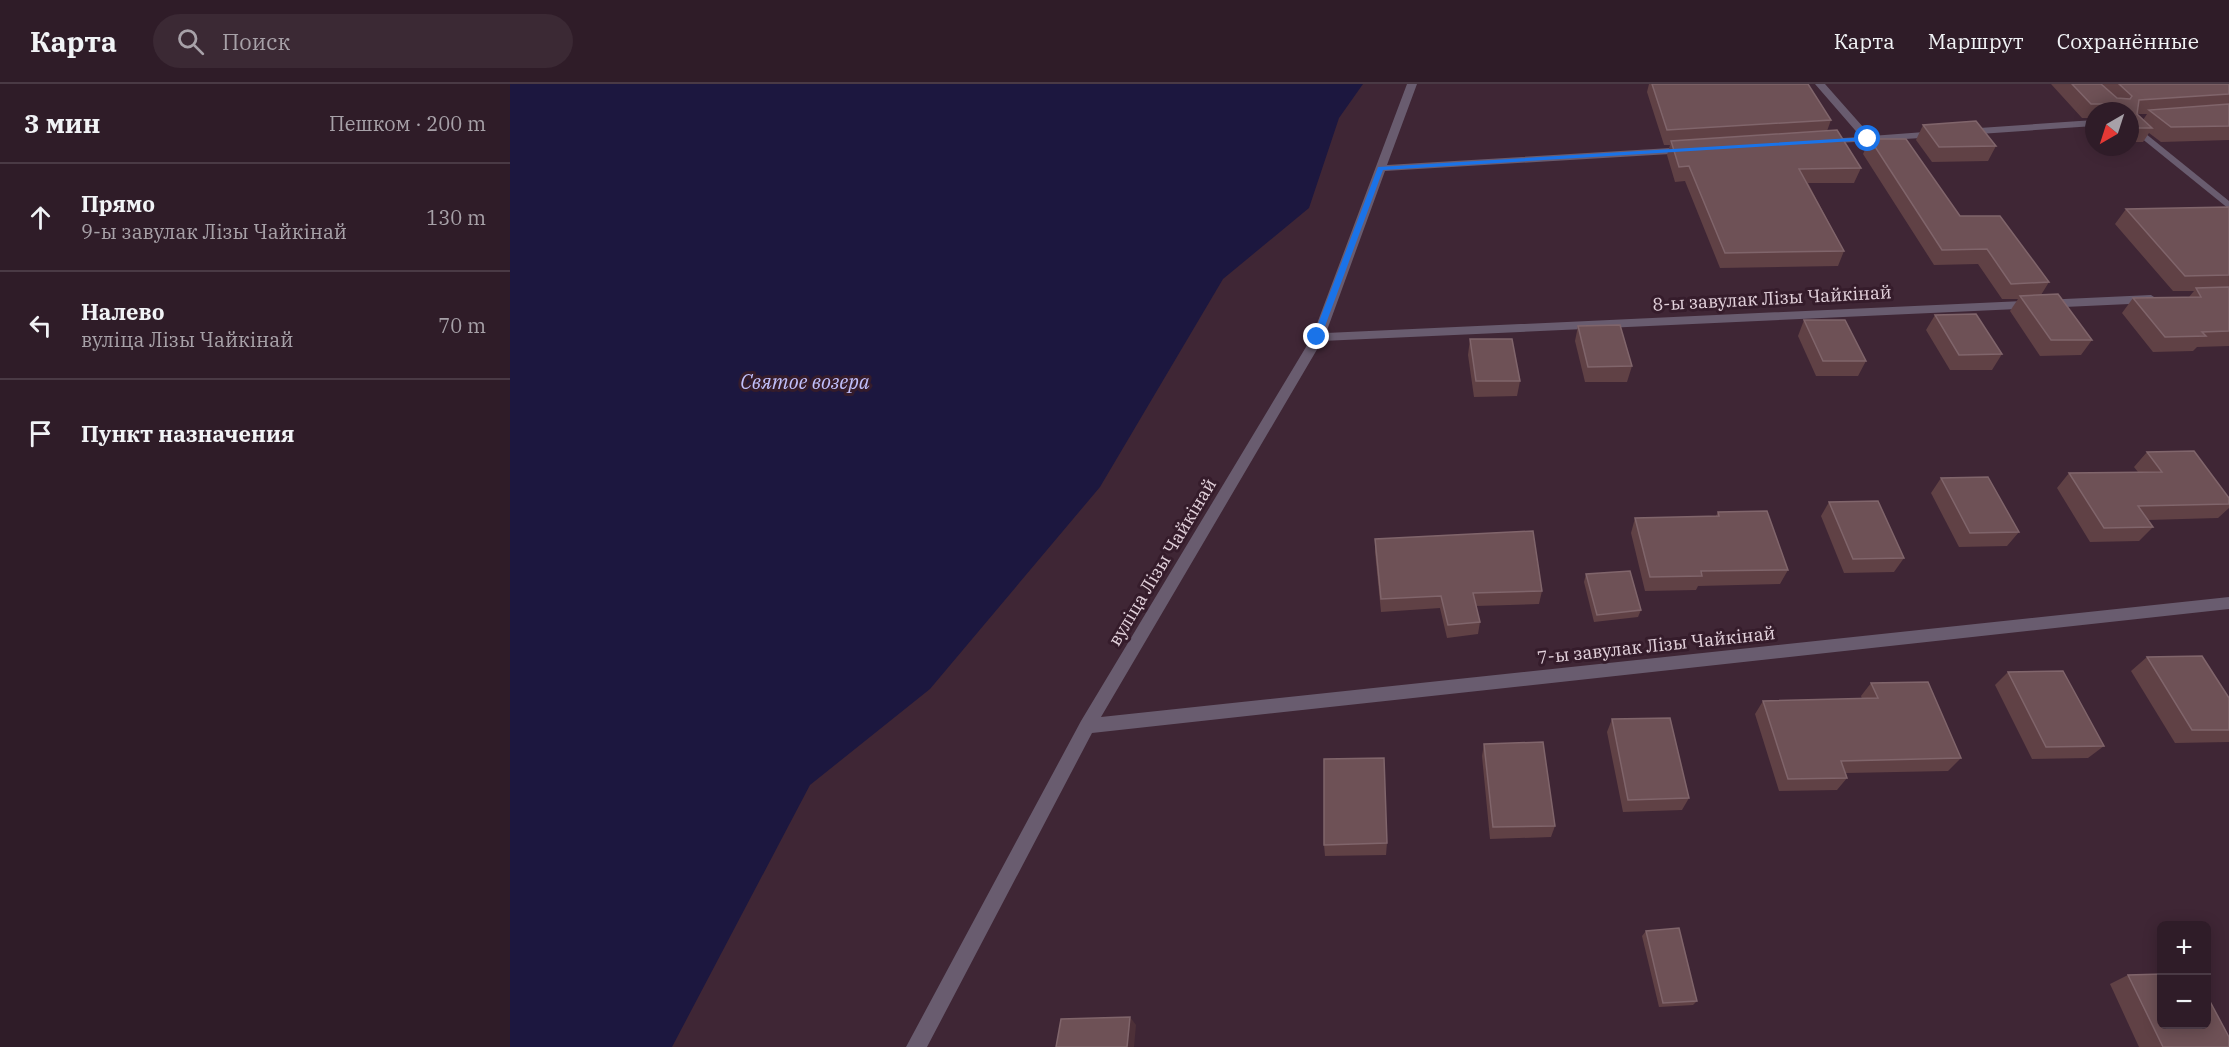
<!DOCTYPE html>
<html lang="ru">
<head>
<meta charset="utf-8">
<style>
	body { margin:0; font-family:"IBM Plex Serif",serif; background:#3b2934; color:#f1f3f6 }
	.controls { position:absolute; right:18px; bottom:18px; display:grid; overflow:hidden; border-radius:9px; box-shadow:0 3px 15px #0003 }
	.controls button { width:54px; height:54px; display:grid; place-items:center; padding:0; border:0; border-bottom:2px solid #4a3a45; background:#2f1c28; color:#f1f3f6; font:30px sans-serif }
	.compass { position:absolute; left:1575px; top:18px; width:54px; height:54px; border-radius:50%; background:#2f1c28; box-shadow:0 3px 15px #0003; rotate:219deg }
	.stop { position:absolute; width:18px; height:18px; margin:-14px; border:4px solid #1a73e8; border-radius:50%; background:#fff }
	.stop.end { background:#1a73e8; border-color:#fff; box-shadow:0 2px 6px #0008 }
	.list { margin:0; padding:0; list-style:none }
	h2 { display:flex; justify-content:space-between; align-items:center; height:78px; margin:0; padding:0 24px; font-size:26px }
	h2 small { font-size:20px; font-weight:400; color:#a7a1a8 }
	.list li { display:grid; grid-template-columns:39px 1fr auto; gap:18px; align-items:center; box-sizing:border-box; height:108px; padding:0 24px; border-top:2px solid #4a3a45 }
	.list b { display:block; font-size:22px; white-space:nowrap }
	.list p { margin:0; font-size:20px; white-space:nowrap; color:#a7a1a8 }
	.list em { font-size:20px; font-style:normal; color:#a7a1a8 }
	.icon { flex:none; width:33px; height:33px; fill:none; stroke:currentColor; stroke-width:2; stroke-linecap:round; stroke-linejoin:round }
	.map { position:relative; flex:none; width:1719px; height:963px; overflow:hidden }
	header { display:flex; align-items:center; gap:36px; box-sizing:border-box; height:84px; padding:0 30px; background:#2f1c28; border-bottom:2px solid #4a3a45 }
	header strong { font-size:28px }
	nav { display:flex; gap:33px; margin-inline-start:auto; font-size:21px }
	.search { width:420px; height:54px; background:#3b2934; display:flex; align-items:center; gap:15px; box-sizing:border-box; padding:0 21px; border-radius:33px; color:#a7a1a8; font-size:22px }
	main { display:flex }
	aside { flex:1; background:#2f1c28 }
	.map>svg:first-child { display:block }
	.water { fill:#1c173f }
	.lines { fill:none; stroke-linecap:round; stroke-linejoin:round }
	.street { fill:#695c6f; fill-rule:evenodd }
	.wall { fill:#604145; fill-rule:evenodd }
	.shaded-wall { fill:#4d3038 }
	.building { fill:#6e5156; stroke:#80656b; stroke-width:1.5 }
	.route { fill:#1a73e8 }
	.labels { text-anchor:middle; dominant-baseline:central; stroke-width:6; stroke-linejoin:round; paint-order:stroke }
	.street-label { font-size:18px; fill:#e3d2dc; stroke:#351c2b }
	.water-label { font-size:20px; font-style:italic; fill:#c0bffa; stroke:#351c2b }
</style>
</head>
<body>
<header>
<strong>Карта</strong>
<div class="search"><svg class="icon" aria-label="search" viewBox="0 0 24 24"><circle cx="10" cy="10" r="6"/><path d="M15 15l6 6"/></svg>Поиск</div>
<nav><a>Карта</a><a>Маршрут</a><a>Сохранённые</a></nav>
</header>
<main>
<aside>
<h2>3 мин<small>Пешком · 200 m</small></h2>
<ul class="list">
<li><svg class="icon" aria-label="ahead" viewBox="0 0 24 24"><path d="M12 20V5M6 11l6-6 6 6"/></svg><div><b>Прямо</b><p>9-ы завулак Лізы Чайкінай</p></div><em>130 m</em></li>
<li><svg class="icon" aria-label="left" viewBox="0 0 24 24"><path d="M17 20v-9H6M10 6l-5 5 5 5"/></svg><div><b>Налево</b><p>вуліца Лізы Чайкінай</p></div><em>70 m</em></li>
<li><svg class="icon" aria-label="arrive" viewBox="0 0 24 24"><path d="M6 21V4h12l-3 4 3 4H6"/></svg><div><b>Пункт назначения</b></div></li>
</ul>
</aside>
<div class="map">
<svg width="1719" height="963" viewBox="0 0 1719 963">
	<rect width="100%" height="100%" fill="#3f2635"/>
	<path class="water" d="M 0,0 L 853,0 L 829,34 L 799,124 L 713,195 L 590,403 L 420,605 L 300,701 L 162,963 L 0,963 Z"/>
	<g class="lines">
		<g class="street">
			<path d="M 897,0 L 907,0 L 877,81 L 1177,63 L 1182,66 L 1177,69 L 875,87 L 816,249 L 1641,211 L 1647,215 L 1641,219 L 812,257 L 591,633 L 1719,513 L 1719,525 L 582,649 L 417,963 L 396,963 L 571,637 L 802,253 Z"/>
			<path d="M 1305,0 L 1315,0 L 1361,52 L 1428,47 L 1433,50 L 1428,53 L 1311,60 L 1310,58 L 1315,55 L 1351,53 Z"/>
			<path d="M 1584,36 L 1584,42 L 1455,51 L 1450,48 L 1455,45 Z"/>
			<path d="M 1620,37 L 1719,117 L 1719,125 L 1620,45 Z"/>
		</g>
	</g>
	<g class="wall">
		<path d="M 1139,0 L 1298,0 L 1321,36 L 1317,47 L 1351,84 L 1344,99 L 1298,99 L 1334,167 L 1328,182 L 1210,184 L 1175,97 L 1165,98 L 1157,71 L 1160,61 L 1154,61 L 1137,8 Z"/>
		<path d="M 1541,0 L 1719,0 L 1719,56 L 1651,58 L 1639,49 L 1633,58 L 1620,58 L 1620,27 L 1584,27 L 1584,34 L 1572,34 ZM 1627,30 L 1637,30 L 1633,36 Z"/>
		<path d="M 1413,41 L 1486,62 L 1478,77 L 1422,78 L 1406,56 Z"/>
		<path d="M 1360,55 L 1450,132 L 1539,198 L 1531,211 L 1582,256 L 1571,271 L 1530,272 L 1500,227 L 1508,215 L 1492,215 L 1468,180 L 1424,181 L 1353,70 Z"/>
		<path d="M 1719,123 L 1719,262 L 1687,263 L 1683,267 L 1643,268 L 1612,229 L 1623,214 L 1679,213 L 1684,207 L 1663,207 L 1605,140 L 1616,125 Z"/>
		<path d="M 1425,231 L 1492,270 L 1482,286 L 1440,286 L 1416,246 Z"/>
		<path d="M 1294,236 L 1356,277 L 1348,292 L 1306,292 L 1288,252 Z"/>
		<path d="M 1068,242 L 1122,282 L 1117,298 L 1075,298 L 1065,257 Z"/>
		<path d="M 960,255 L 1010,297 L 1007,312 L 964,313 L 958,271 Z"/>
		<path d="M 1637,368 L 1719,414 L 1719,424 L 1708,434 L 1638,436 L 1643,443 L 1629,457 L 1580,458 L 1547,404 L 1559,389 L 1628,388 L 1624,383 Z"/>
		<path d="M 1431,394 L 1509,448 L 1497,462 L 1449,463 L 1421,409 Z"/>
		<path d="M 1319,418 L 1394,474 L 1384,488 L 1334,489 L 1311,432 Z"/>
		<path d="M 1208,428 L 1278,486 L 1270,500 L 1188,502 L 1186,506 L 1135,507 L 1121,449 L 1125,434 L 1206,432 Z"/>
		<path d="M 865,455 L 1032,507 L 1029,520 L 966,522 L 970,538 L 968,550 L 937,554 L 930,524 L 871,528 L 865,468 Z"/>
		<path d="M 1076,490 L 1131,526 L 1128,533 L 1084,538 L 1074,498 Z"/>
		<path d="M 1637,573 L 1719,614 L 1719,658 L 1665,659 L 1621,587 Z"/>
		<path d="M 1498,588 L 1594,662 L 1578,674 L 1522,675 L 1485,601 Z"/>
		<path d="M 1361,599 L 1451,674 L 1438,687 L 1336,689 L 1337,694 L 1327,706 L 1269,707 L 1245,630 L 1253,617 L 1352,615 L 1351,612 Z"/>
		<path d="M 1102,635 L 1179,714 L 1172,726 L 1113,728 L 1097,648 Z"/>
		<path d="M 974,660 L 1045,742 L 1041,753 L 980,755 L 972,672 Z"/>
		<path d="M 877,759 L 876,771 L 815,772 L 814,761 Z"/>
		<path d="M 1136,847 L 1187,917 L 1183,921 L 1149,923 L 1132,852 Z"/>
		<path d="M 1618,891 L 1719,963 L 1629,963 L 1600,900 Z"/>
	</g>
	<path class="shaded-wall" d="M 620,933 L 626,941 L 624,963 L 617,963 Z"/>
	<g class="building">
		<path d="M 1142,0 L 1298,0 L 1321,36 L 1157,46 Z"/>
		<path d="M 1562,0 L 1591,0 L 1607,14 L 1620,15 L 1622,12 L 1609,0 L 1719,0 L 1719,10 L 1629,16 L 1627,30 L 1642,44 L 1620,44 L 1620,27 L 1594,27 L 1594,20 L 1581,20 Z"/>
		<path d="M 1719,20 L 1719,42 L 1661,43 L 1639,26 Z"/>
		<path d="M 1466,37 L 1486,62 L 1429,63 L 1413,41 Z"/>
		<path d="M 1327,46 L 1351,84 L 1289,85 L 1334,167 L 1215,169 L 1179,82 L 1169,83 L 1161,57 Z"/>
		<path d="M 1360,55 L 1396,55 L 1450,132 L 1490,132 L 1539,198 L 1501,200 L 1477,165 L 1432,166 Z"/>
		<path d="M 1719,123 L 1719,191 L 1675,192 L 1616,125 Z"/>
		<path d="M 1719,203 L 1719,247 L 1692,248 L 1696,252 L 1655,253 L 1623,214 L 1691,213 L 1686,204 Z"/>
		<path d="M 1548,210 L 1582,256 L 1541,256 L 1510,212 Z"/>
		<path d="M 1466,230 L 1492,270 L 1449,271 L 1425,231 Z"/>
		<path d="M 1294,236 L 1335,236 L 1356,277 L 1313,277 Z"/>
		<path d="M 1110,241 L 1122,282 L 1078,283 L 1068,242 Z"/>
		<path d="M 960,255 L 1002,255 L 1010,297 L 966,297 Z"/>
		<path d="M 1684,367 L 1719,414 L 1719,420 L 1628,422 L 1643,443 L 1594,444 L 1559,389 L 1652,388 L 1637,368 Z"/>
		<path d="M 1478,393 L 1509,448 L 1460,449 L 1431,394 Z"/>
		<path d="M 1368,417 L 1394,474 L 1343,475 L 1319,418 Z"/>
		<path d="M 1257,427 L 1278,486 L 1191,487 L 1192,492 L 1140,493 L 1125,434 L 1209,432 L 1208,428 Z"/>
		<path d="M 1023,447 L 1032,507 L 963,509 L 970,538 L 938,541 L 931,512 L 871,515 L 865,455 Z"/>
		<path d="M 1120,487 L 1131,526 L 1087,531 L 1076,490 Z"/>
		<path d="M 1692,572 L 1719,614 L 1719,646 L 1682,646 L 1637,573 Z"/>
		<path d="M 1553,587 L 1594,662 L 1536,663 L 1498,588 Z"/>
		<path d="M 1418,598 L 1451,674 L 1331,677 L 1337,694 L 1278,695 L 1253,617 L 1368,614 L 1361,599 Z"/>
		<path d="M 1160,634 L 1179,714 L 1118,716 L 1102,635 Z"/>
		<path d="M 1033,658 L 1045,742 L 983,743 L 974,660 Z"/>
		<path d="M 874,674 L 877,759 L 814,761 L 814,675 Z"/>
		<path d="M 1169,844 L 1187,917 L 1153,919 L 1136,847 Z"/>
		<path d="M 1652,890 L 1652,940 L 1696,940 L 1696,910 L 1719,953 L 1719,963 L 1653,963 L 1618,891 Z"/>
		<path d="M 620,933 L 617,963 L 546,963 L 551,935 Z"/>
	</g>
	<path class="route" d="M 1358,53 L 1360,56 L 873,86 L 811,253 L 807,256 L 803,253 L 868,83 Z"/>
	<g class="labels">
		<g class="street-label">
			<text transform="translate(1262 214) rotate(-3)">8-ы завулак Лізы Чайкінай</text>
			<text transform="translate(652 478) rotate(-59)">вуліца Лізы Чайкінай</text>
			<text transform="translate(1146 561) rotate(-6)">7-ы завулак Лізы Чайкінай</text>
		</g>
		<g class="water-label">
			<text x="295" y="297">Святое возера</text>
		</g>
	</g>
</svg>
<div class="controls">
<button>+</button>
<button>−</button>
</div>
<svg class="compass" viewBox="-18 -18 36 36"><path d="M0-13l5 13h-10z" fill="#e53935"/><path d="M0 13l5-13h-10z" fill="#a7a1a8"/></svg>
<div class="stop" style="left:1358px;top:55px"></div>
<div class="stop end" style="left:807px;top:253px"></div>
</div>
</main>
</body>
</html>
